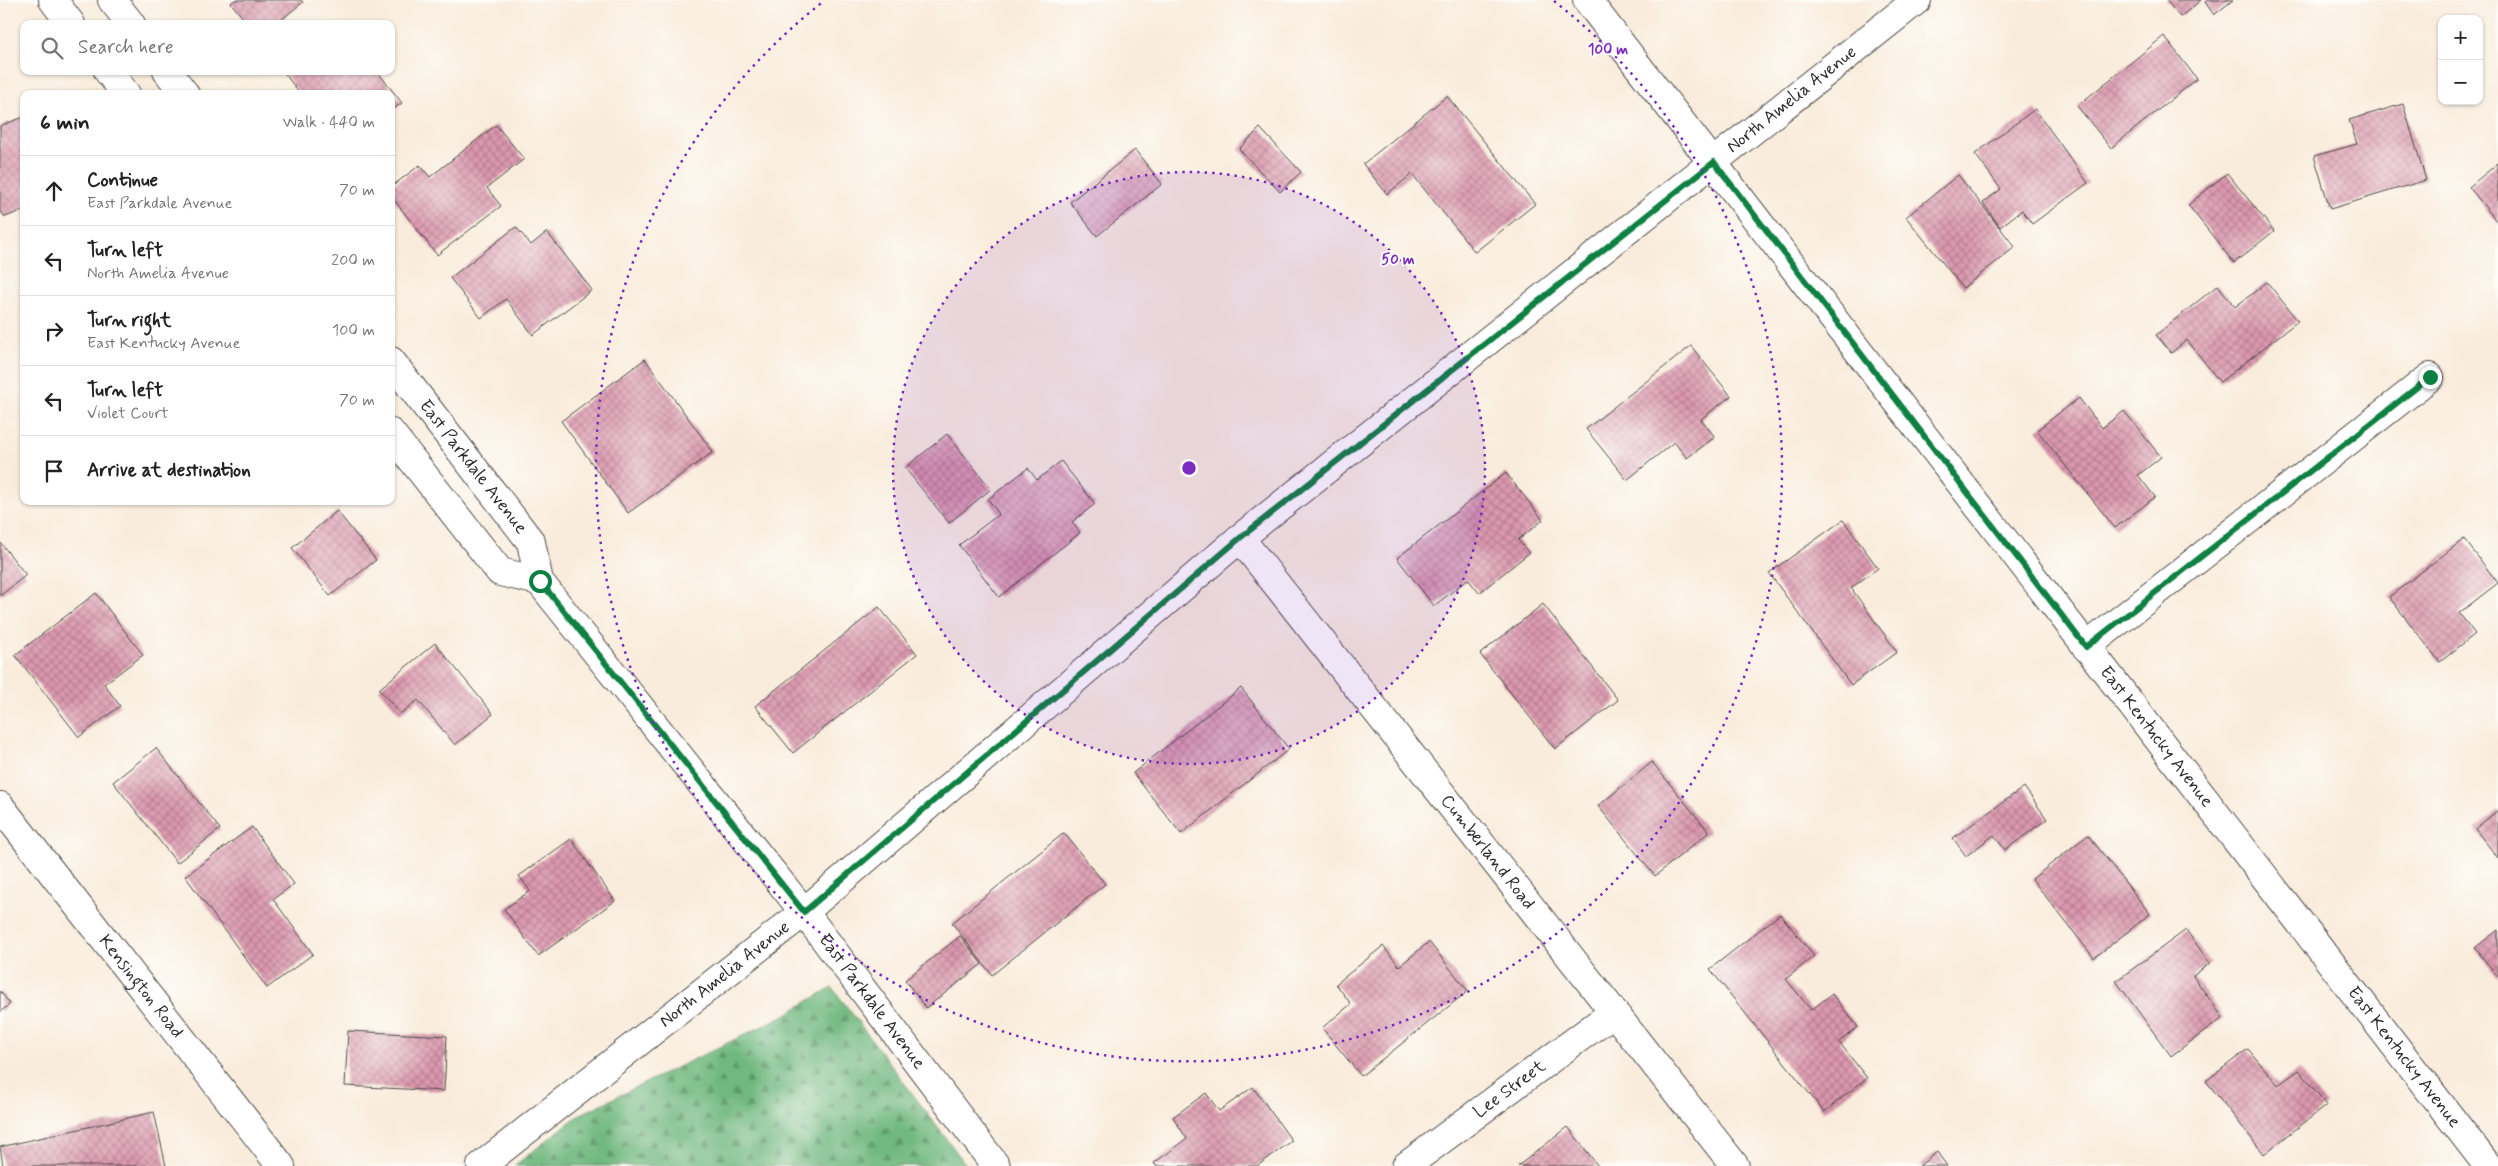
<!DOCTYPE html>
<html lang="en">
<head>
<meta charset="utf-8">
<style>
	body { margin:0; font-family:Mynerve,sans-serif; background:#f2f2f2; color:#222 }
	.controls { position:absolute; right:15px; top:15px; display:grid; overflow:hidden; border-radius:10px; box-shadow:0 1px 4px #0004 }
	.controls button { width:45px; height:45px; display:grid; place-items:center; padding:0; border:0; border-bottom:1px solid #e0e0e0; background:#fff; color:#222; font:25px sans-serif }
	.stop { position:absolute; width:15px; height:15px; margin:-11px; border:4px solid #0b8043; border-radius:50%; background:#fff }
	.stop.end { background:#0b8043; border-color:#fff; box-shadow:0 1px 5px #0008 }
	.list { margin:0; padding:0; list-style:none }
	h2 { display:flex; justify-content:space-between; align-items:center; height:65px; margin:0; padding:0 20px; font-size:21px }
	h2 small { font-size:16px; font-weight:400; color:#767676 }
	.list li { display:grid; grid-template-columns:32px 1fr auto; gap:15px; align-items:center; box-sizing:border-box; height:70px; padding:0 20px; border-top:1px solid #e0e0e0 }
	.list b { display:block; font-size:19px; white-space:nowrap }
	.list p { margin:0; font-size:16px; white-space:nowrap; color:#767676 }
	.list em { font-size:16px; font-style:normal; color:#767676 }
	.icon { flex:none; width:28px; height:28px; fill:none; stroke:currentColor; stroke-width:2; stroke-linecap:round; stroke-linejoin:round }
	.map { position:relative; flex:none; width:2498px; height:1166px; overflow:hidden }
	.search { position:absolute; background:#fff; box-shadow:0 1px 4px #0004; left:20px; top:20px; width:375px; height:55px; display:flex; align-items:center; gap:12px; box-sizing:border-box; padding:0 18px; border-radius:10px; color:#767676; font-size:19px }
	.panel { position:absolute; background:#fff; box-shadow:0 1px 4px #0004; left:20px; top:90px; width:375px; height:415px; border-radius:10px }
	.map>svg:first-child { display:block }
	.forest { fill:url(#forest-firs); stroke:#4e7255 }
	.building { fill:url(#building-cross-hatch) }
	.lines { fill:none; stroke-linecap:round; stroke-linejoin:round }
	.street-casing { stroke:#4a4846; stroke-width:30 }
	.secondary-casing { stroke:#4a4846; stroke-width:30 }
	.street { stroke:#fff; stroke-width:28 }
	.secondary { stroke:#fff; stroke-width:28 }
	.route { stroke:#0b8043; stroke-width:6 }
	.ring { fill:none; stroke:#7b2cbf; stroke-width:2.5; stroke-dasharray:2.5 5 }
	.labels { text-anchor:middle; dominant-baseline:central; stroke-width:4; stroke-linejoin:round; paint-order:stroke }
	.street-label { font-size:18px; fill:#2b2b2b; stroke:#fdfcf7 }
	.centre { fill:#7b2cbf; stroke:#fdfcf7; stroke-width:2.5 }
	.ring-label { font-size:15px; text-anchor:middle; font-weight:bold; fill:#7b2cbf; stroke:#fdfcf7; stroke-width:4; stroke-linejoin:round; paint-order:stroke }
</style>
</head>
<body>
<div class="map">
<svg width="2498" height="1166" viewBox="0 0 2498 1166">
	<defs>
		<pattern id="forest-firs" width="22" height="20" patternUnits="userSpaceOnUse" patternTransform="scale(1.25)"><rect width="22" height="20" fill="#70b87f"/><path d="M5 1l3.5 6h-7zM16 11l3.5 6h-7z" fill="#5c9668"/></pattern>
		<pattern id="building-cross-hatch" width="8" height="8" patternUnits="userSpaceOnUse" patternTransform="scale(1.25)"><rect width="8" height="8" fill="#dc98af"/><path d="M0 0l8 8M0 8l8-8" fill="none" stroke="#b37c8f"/></pattern>
	</defs>
	<rect width="100%" height="100%" fill="#fdfcf7"/>
	<filter id="ink" filterUnits="userSpaceOnUse"><feTurbulence type="fractalNoise" baseFrequency=".02" numOctaves="2"/><feDisplacementMap in="SourceGraphic" scale="10" xChannelSelector="R" yChannelSelector="G"/><feConvolveMatrix kernelMatrix="1 2 1 2 8 2 1 2 1" color-interpolation-filters="sRGB"/></filter>
	<filter id="wash" filterUnits="userSpaceOnUse"><feTurbulence type="fractalNoise" baseFrequency=".0096" numOctaves="4" result="noise"/><feDisplacementMap in="SourceGraphic" scale="20" xChannelSelector="R" yChannelSelector="G"/><feGaussianBlur stdDeviation="1.12" result="paint"/><feColorMatrix in="noise" values="0 0 0 0 0 0 0 0 0 0 0 0 0 0 0 0 0 1.4 0 .05"/><feComposite in="paint" operator="in"/></filter>
	<g filter="url(#wash)">
		<rect width="100%" height="100%" fill="#f9ecdc"/>
		<path class="forest" d="M 832,987 L 967,1166 L 514,1166 L 579,1115 L 785,1015 Z"/>
		<g id="blocks">
			<g class="building">
				<path d="M 235,0 L 301,0 L 303,2 L 276,24 L 248,24 L 231,3 Z"/>
				<path d="M 2166,0 L 2201,0 L 2180,17 Z"/>
				<path d="M 2207,0 L 2233,0 L 2214,15 L 2205,2 Z"/>
				<path d="M 2164,36 L 2197,79 L 2111,148 L 2077,106 Z"/>
				<path d="M 283,71 L 377,71 L 402,103 L 391,111 L 391,94 L 300,94 Z"/>
				<path d="M 1447,96 L 1535,204 L 1475,252 L 1412,174 L 1387,194 L 1363,164 Z"/>
				<path d="M 2403,104 L 2426,180 L 2330,209 L 2314,156 L 2357,144 L 2349,120 Z"/>
				<path d="M 2035,109 L 2088,183 L 2032,224 L 2022,210 L 2000,227 L 1983,203 L 2001,189 L 1975,154 Z"/>
				<path d="M 24,117 L 24,210 L 5,217 L 0,211 L 0,126 Z"/>
				<path d="M 496,125 L 524,159 L 487,188 L 501,206 L 437,255 L 391,196 L 391,187 L 420,165 L 430,177 Z"/>
				<path d="M 1260,128 L 1301,172 L 1280,192 L 1239,149 Z"/>
				<path d="M 1135,150 L 1162,184 L 1097,236 L 1070,202 Z"/>
				<path d="M 2498,163 L 2498,223 L 2469,187 Z"/>
				<path d="M 2227,173 L 2274,231 L 2234,263 L 2188,205 Z"/>
				<path d="M 1958,175 L 2015,247 L 1963,288 L 1906,217 Z"/>
				<path d="M 516,227 L 531,245 L 547,232 L 592,290 L 533,335 L 506,299 L 481,318 L 450,278 Z"/>
				<path d="M 2267,282 L 2298,321 L 2220,382 L 2187,340 L 2171,353 L 2156,335 L 2218,285 L 2235,307 Z"/>
				<path d="M 1691,346 L 1731,396 L 1701,419 L 1715,437 L 1687,458 L 1674,442 L 1627,480 L 1586,429 Z"/>
				<path d="M 645,359 L 713,452 L 628,513 L 561,421 Z"/>
				<path d="M 2079,398 L 2102,428 L 2124,411 L 2161,457 L 2138,475 L 2155,497 L 2115,528 L 2037,430 Z"/>
				<path d="M 947,434 L 991,489 L 949,523 L 905,468 Z"/>
				<path d="M 1061,461 L 1095,504 L 1072,522 L 1080,533 L 999,597 L 959,545 L 999,514 L 988,499 L 1028,468 L 1037,480 Z"/>
				<path d="M 1506,473 L 1543,520 L 1518,540 L 1529,553 L 1479,593 L 1468,579 L 1434,606 L 1397,558 Z"/>
				<path d="M 337,511 L 376,560 L 330,596 L 292,548 Z"/>
				<path d="M 1843,520 L 1878,568 L 1851,588 L 1897,652 L 1851,685 L 1769,573 Z"/>
				<path d="M 2464,539 L 2498,583 L 2459,613 L 2475,634 L 2440,662 L 2389,597 Z"/>
				<path d="M 0,542 L 26,575 L 0,596 Z"/>
				<path d="M 96,593 L 143,655 L 104,684 L 120,706 L 79,737 L 15,655 Z"/>
				<path d="M 1543,604 L 1618,700 L 1555,749 L 1480,654 Z"/>
				<path d="M 879,607 L 917,654 L 793,753 L 755,706 Z"/>
				<path d="M 435,643 L 493,714 L 455,745 L 418,700 L 400,714 L 379,689 Z"/>
				<path d="M 1241,688 L 1289,749 L 1181,834 L 1133,773 Z"/>
				<path d="M 156,748 L 220,829 L 177,863 L 113,782 Z"/>
				<path d="M 1652,762 L 1709,832 L 1655,876 L 1598,806 Z"/>
				<path d="M 2024,787 L 2047,819 L 2005,850 L 1994,835 L 1966,856 L 1953,838 Z"/>
				<path d="M 2498,810 L 2498,858 L 2475,829 Z"/>
				<path d="M 252,827 L 294,884 L 273,899 L 313,954 L 267,988 L 185,876 Z"/>
				<path d="M 1064,833 L 1105,884 L 992,975 L 952,923 Z"/>
				<path d="M 2088,835 L 2150,914 L 2094,958 L 2032,879 Z"/>
				<path d="M 571,839 L 615,901 L 538,956 L 504,909 L 530,891 L 519,876 Z"/>
				<path d="M 1780,914 L 1814,956 L 1786,979 L 1811,1010 L 1832,994 L 1858,1027 L 1839,1042 L 1867,1078 L 1824,1112 L 1710,969 Z"/>
				<path d="M 2186,930 L 2210,963 L 2193,976 L 2223,1018 L 2171,1056 L 2116,981 Z"/>
				<path d="M 2498,930 L 2498,977 L 2475,948 Z"/>
				<path d="M 960,936 L 982,964 L 926,1008 L 905,980 Z"/>
				<path d="M 1429,942 L 1468,991 L 1361,1076 L 1322,1028 L 1351,1004 L 1336,984 L 1383,946 L 1399,966 Z"/>
				<path d="M 0,991 L 10,1004 L 0,1012 Z"/>
				<path d="M 348,1031 L 447,1036 L 444,1091 L 345,1086 Z"/>
				<path d="M 2248,1049 L 2278,1085 L 2299,1070 L 2327,1105 L 2264,1154 L 2206,1081 Z"/>
				<path d="M 1253,1087 L 1292,1141 L 1257,1166 L 1156,1166 L 1154,1163 L 1187,1139 L 1173,1117 L 1206,1093 L 1219,1111 Z"/>
				<path d="M 154,1112 L 166,1166 L 3,1166 L 0,1147 Z"/>
				<path d="M 1568,1127 L 1598,1166 L 1518,1166 Z"/>
				<path d="M 1937,1152 L 1947,1166 L 1919,1166 Z"/>
			</g>
		</g>
	</g>
	<g filter="url(#ink)">
		<use href="#blocks" fill-opacity="0" stroke="#4a4846" stroke-width="1"/>
		<g class="lines">
			<g class="street-casing">
				<g id="street">
					<path d="M 53,0 L 71,24"/>
					<path d="M 112,0 L 131,24"/>
					<path d="M 108,71 L 126,94"/>
					<path d="M 167,71 L 185,94"/>
					<path id="s1" d="M 391,361 L 531,542 L 539,581 L 804,912 L 996,1166"/>
					<path d="M 391,433 L 500,572 L 539,581"/>
					<path id="s2" d="M 1240,538 L 1735,1166"/>
					<path d="M 2086,647 L 2430,377"/>
					<path id="s3" d="M 0,806 L 281,1166"/>
					<path id="s4" d="M 1406,1166 L 1614,1012"/>
				</g>
			</g>
			<g class="secondary-casing">
				<g id="secondary">
					<path id="s5" d="M 1587,0 L 2488,1166"/>
					<path id="s6" d="M 481,1166 L 804,912 L 1240,538 L 1917,0"/>
				</g>
			</g>
			<use href="#street" class="street"/>
			<use href="#secondary" class="secondary"/>
		</g>
	</g>
	<g class="lines" filter="url(#ink)">
		<path class="route" d="M 540,581 L 804,912 L 1240,538 L 1714,162 L 2086,647 L 2430,377"/>
	</g>
	<circle cx="1189" cy="468" r="296" fill="#7b2cbf" fill-opacity=".12"/>
	<g class="ring">
		<circle cx="1189" cy="468" r="296"/>
		<path d="M1554 1A593 593 0 1 1 824 1"/>
	</g>
	<g class="labels">
		<g class="street-label">
			<text stroke="none"><textPath href="#s6" startOffset="1690">North Amelia Avenue</textPath></text>
			<text stroke="none"><textPath href="#s1" startOffset="134">East Parkdale Avenue</textPath></text>
			<text stroke="none"><textPath href="#s5" startOffset="931">East Kentucky Avenue</textPath></text>
			<text stroke="none"><textPath href="#s2" startOffset="400">Cumberland Road</textPath></text>
			<text stroke="none"><textPath href="#s6" startOffset="310">North Amelia Avenue</textPath></text>
			<text stroke="none"><textPath href="#s3" startOffset="229">Kensington Road</textPath></text>
			<text stroke="none"><textPath href="#s1" startOffset="805">East Parkdale Avenue</textPath></text>
			<text stroke="none"><textPath href="#s5" startOffset="1336">East Kentucky Avenue</textPath></text>
			<text stroke="none"><textPath href="#s4" startOffset="129">Lee Street</textPath></text>
		</g>
	</g>
	<circle cx="1189" cy="468" r="8" class="centre"/>
	<g class="ring-label">
		<text x="1608" y="54">100 m</text>
		<text x="1398" y="264">50 m</text>
	</g>
</svg>
<div class="controls">
<button>+</button>
<button>−</button>
</div>
<div class="stop" style="left:540px;top:581px"></div>
<div class="stop end" style="left:2430px;top:377px"></div>
<div class="search"><svg class="icon" aria-label="search" viewBox="0 0 24 24"><circle cx="10" cy="10" r="6"/><path d="M15 15l6 6"/></svg>Search here</div>
<section class="panel">
<h2>6 min<small>Walk · 440 m</small></h2>
<ul class="list">
<li><svg class="icon" aria-label="ahead" viewBox="0 0 24 24"><path d="M12 20V5M6 11l6-6 6 6"/></svg><div><b>Continue</b><p>East Parkdale Avenue</p></div><em>70 m</em></li>
<li><svg class="icon" aria-label="left" viewBox="0 0 24 24"><path d="M17 20v-9H6M10 6l-5 5 5 5"/></svg><div><b>Turn left</b><p>North Amelia Avenue</p></div><em>200 m</em></li>
<li><svg class="icon" aria-label="right" viewBox="0 0 24 24"><path d="M7 20v-9h11M14 6l5 5-5 5"/></svg><div><b>Turn right</b><p>East Kentucky Avenue</p></div><em>100 m</em></li>
<li><svg class="icon" aria-label="left" viewBox="0 0 24 24"><path d="M17 20v-9H6M10 6l-5 5 5 5"/></svg><div><b>Turn left</b><p>Violet Court</p></div><em>70 m</em></li>
<li><svg class="icon" aria-label="arrive" viewBox="0 0 24 24"><path d="M6 21V4h12l-3 4 3 4H6"/></svg><div><b>Arrive at destination</b></div></li>
</ul>
</section>
</div>
</body>
</html>
